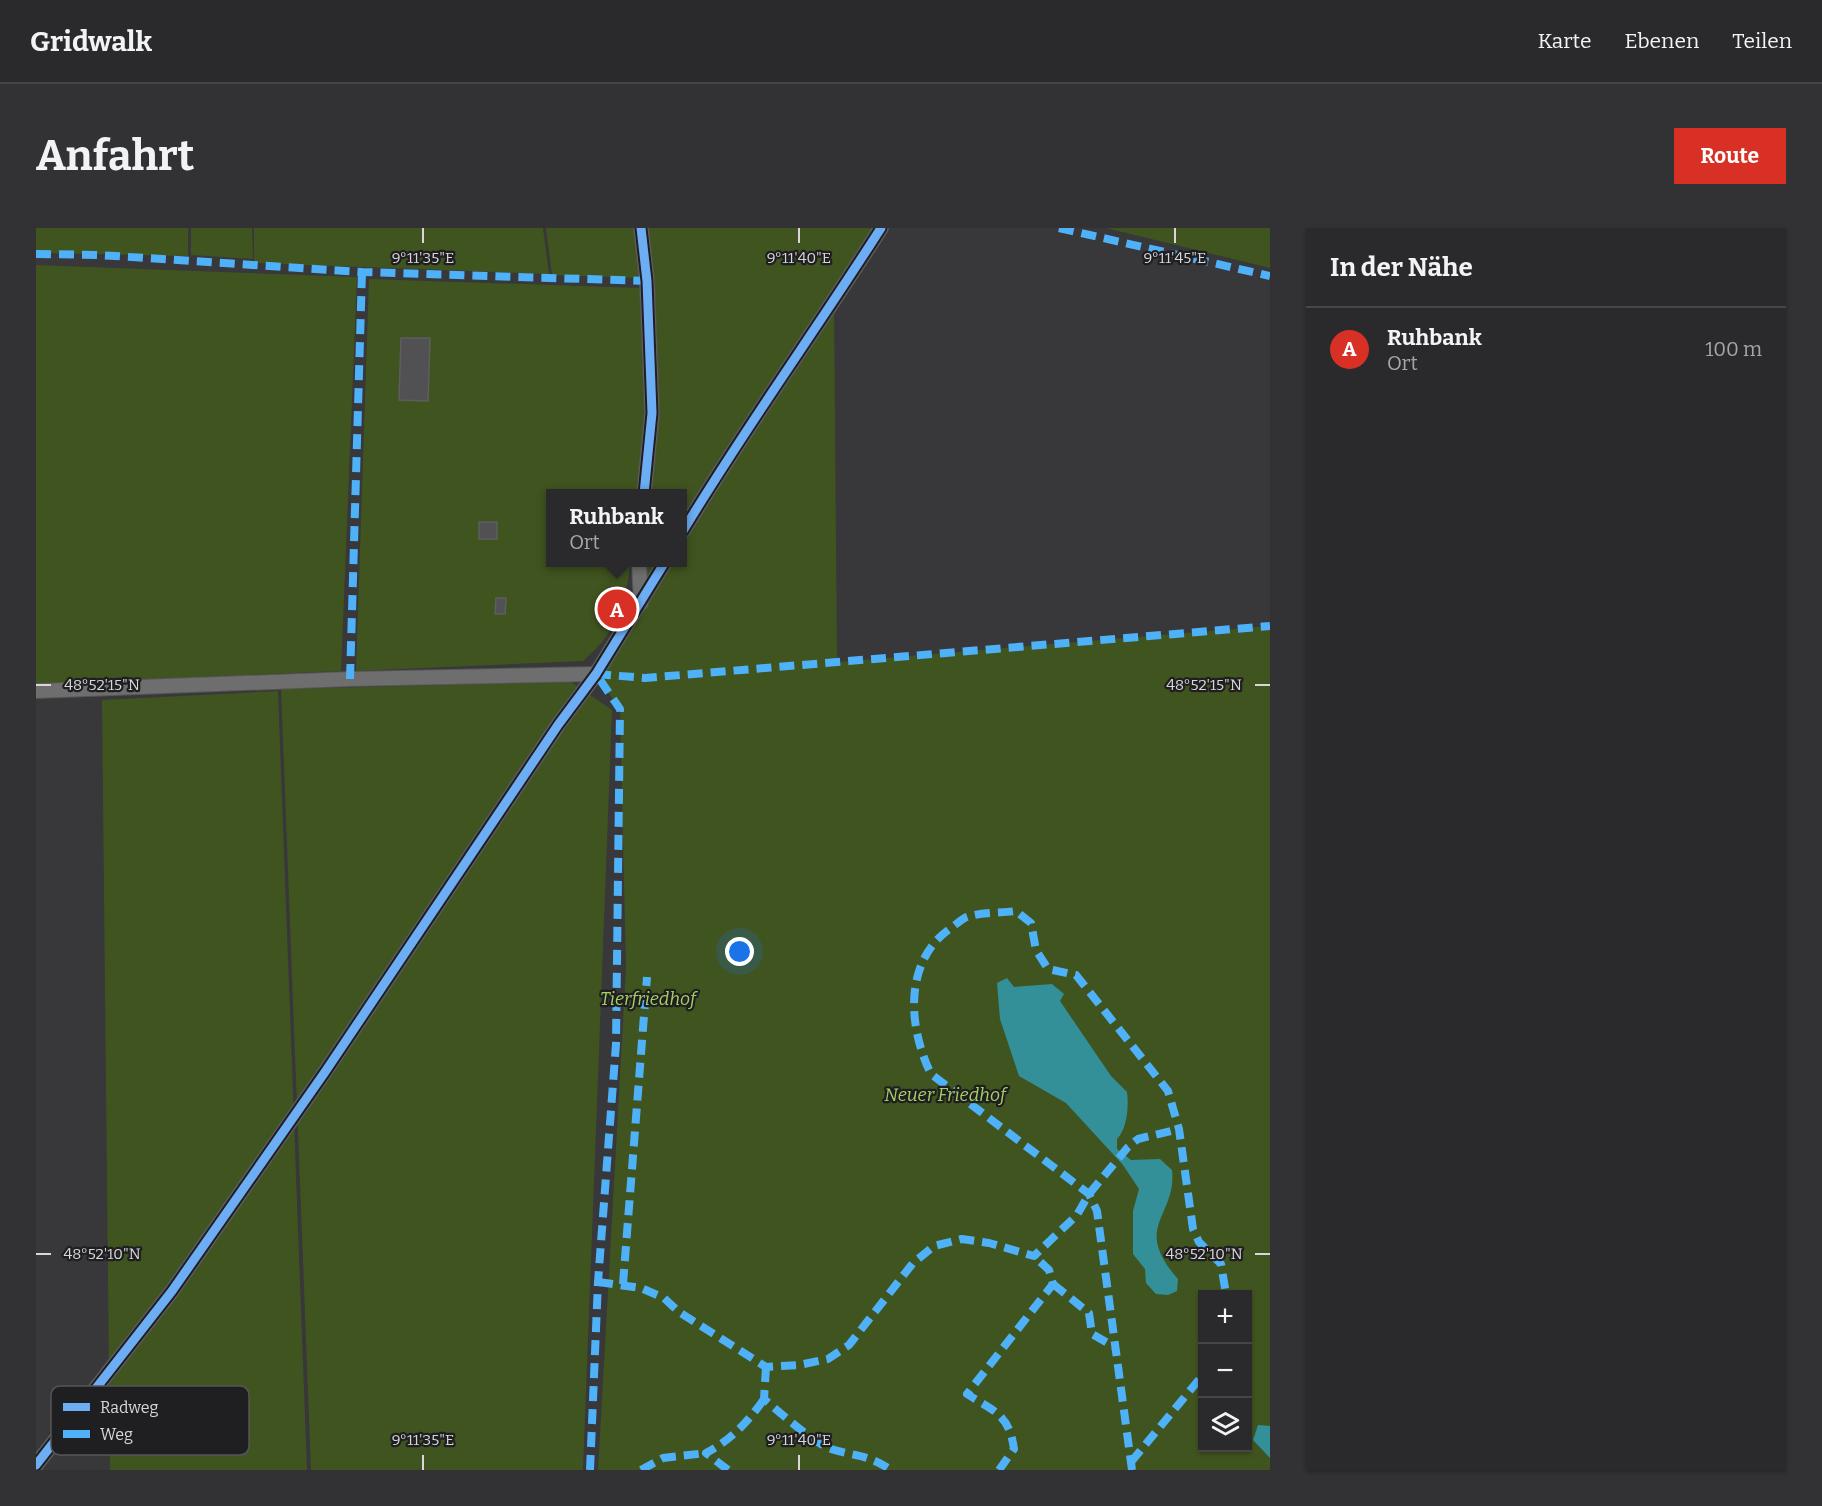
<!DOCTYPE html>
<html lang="de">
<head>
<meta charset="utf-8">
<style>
	body { margin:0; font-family:Bitter,serif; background:#323134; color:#f1f3f6 }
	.controls { position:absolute; right:18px; bottom:18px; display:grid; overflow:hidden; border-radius:0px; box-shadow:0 2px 4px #0004 }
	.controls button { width:54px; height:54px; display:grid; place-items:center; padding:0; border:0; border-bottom:2px solid #464548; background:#2a292c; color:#f1f3f6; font:30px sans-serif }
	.you { position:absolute; left:704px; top:724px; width:21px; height:21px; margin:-15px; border:4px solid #fff; border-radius:50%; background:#1a73e8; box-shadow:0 0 0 9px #1a73e833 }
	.badge { display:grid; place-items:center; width:39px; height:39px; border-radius:50%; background:#d93025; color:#fff; font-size:20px; font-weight:700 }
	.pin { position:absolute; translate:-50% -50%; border:3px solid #fff; box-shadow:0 2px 6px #0006 }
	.popup { position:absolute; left:510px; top:261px; width:141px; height:78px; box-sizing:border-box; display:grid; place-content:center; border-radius:0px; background:#2a292c; filter:drop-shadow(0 2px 4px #0005); font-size:20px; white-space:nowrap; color:#a5a6a9 }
	.popup b { font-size:22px; color:#f1f3f6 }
	.popup::after { content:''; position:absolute; left:50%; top:100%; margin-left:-12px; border:12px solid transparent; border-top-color:#2a292c }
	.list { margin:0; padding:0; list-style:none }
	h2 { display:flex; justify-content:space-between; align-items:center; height:78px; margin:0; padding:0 24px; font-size:26px }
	h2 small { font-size:20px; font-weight:400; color:#a5a6a9 }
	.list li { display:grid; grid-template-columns:39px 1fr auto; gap:18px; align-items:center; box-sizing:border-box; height:84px; padding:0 24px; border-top:2px solid #464548 }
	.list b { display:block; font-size:22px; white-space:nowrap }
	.list p { margin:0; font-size:20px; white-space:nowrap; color:#a5a6a9 }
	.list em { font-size:20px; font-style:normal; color:#a5a6a9 }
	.icon { flex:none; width:33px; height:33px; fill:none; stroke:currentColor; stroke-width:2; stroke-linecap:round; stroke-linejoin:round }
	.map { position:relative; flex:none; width:1234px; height:1242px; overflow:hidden; border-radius:0px }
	header { display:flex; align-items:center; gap:36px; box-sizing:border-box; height:84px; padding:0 30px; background:#2a292c; border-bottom:2px solid #464548 }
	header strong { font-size:28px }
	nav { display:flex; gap:33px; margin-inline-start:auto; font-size:21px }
	.intro { display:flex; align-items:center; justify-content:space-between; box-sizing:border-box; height:144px; padding:0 36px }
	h1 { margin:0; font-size:42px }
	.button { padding:15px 27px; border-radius:0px; background:#d93025; color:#fff; font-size:21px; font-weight:700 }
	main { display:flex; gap:36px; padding:0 36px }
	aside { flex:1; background:#2a292c; border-radius:0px; box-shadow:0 2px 4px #0004 }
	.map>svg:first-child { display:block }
	.green { fill:#40541f; fill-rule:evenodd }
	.water { fill:#339098 }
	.building { fill:#515052; stroke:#5e5e60; stroke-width:1.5 }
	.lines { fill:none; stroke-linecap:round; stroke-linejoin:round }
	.service-casing { stroke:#555456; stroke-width:16 }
	.service { stroke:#6f6e6e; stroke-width:14 }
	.quiet { stroke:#4fb1f8; stroke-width:8; stroke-dasharray:15 8; stroke-linecap:butt }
	.cycleway-casing { stroke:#1f1e20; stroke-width:13 }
	.cycleway { stroke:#6dadf4; stroke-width:9 }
	.ticks { fill:none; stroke:#d8d6d9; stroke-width:2 }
	.labels { text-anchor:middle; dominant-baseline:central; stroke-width:4.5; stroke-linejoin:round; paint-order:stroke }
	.park-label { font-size:18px; font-style:italic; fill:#a5d164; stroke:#1f1e20 }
	.key { fill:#1f1e20; stroke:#565558; stroke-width:1.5 }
	.key-label { font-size:16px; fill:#d8d6d9 }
	.ticks-label { font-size:15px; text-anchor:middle; fill:#d8d6d9; stroke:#1f1e20; stroke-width:4.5; stroke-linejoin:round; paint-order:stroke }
</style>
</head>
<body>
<header>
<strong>Gridwalk</strong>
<nav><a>Karte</a><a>Ebenen</a><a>Teilen</a></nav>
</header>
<div class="intro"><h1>Anfahrt</h1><a class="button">Route</a></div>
<main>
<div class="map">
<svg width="1234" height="1242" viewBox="0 0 1234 1242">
	<rect width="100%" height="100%" fill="#38373a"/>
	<g class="green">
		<path d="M 0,0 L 152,0 L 152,28 L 0,25 Z"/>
		<path d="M 155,0 L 216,0 L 217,31 L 155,27 Z"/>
		<path d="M 218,0 L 507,0 L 513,46 L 218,35 Z"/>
		<path d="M 510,0 L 599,0 L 606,50 L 516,47 Z"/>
		<path d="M 605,0 L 845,0 L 798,74 L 801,434 L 1234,398 L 1234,1242 L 562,1242 L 590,740 L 584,482 L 560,446 L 605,375 L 603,335 L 647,334 L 647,266 L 608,265 L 616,185 ZM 1166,1066 L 1212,1066 L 1212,1220 L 1166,1220 Z"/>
		<path d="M 1070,0 L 1234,0 L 1234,40 Z"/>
		<path d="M 0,37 L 321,49 L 305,443 L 0,456 Z"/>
		<path d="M 333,51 L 605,60 L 609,188 L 601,265 L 515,266 L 515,334 L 594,335 C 590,377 580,405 547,433 L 320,443 Z"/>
		<path d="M 535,454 L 576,482 L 547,1242 L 275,1242 L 245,461 Z"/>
		<path d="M 242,463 L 271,1242 L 74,1242 L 66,472 Z"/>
	</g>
	<g class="water">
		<path d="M 971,750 L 978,759 L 1016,756 L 1028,766 L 1024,773 L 1075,848 L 1091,864 C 1093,879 1091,901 1081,911 L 1081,921 L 1095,932 L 1124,931 L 1136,942 C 1141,989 1095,998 1142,1051 L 1141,1063 L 1132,1067 L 1120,1066 L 1110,1055 L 1109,1041 L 1097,1026 L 1097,983 L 1103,961 L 1087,937 L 1030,875 L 983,848 L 964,791 L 961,755 Z"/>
		<path d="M 1222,1197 L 1234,1198 L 1234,1230 L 1217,1212 Z"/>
	</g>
	<g class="building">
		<path d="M 365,110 L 394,110 L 392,173 L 363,172 Z"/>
		<rect x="443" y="294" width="18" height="17"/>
		<path d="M 460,370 L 470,370 L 469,386 L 459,386 Z"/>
	</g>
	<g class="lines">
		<g class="service-casing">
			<g id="service">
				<path d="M 605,0 L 611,53 L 616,185 L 608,266"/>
				<path d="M 647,303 C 709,200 780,102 845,0"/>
				<path d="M 603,334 L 605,375"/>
				<path d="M 0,463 L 314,451 L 560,446"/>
				<path d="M 0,1237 L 136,1063 L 289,844 L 522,497 L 560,446 L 629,334"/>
			</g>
		</g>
		<use href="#service" class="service"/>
		<g class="quiet">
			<path d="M 1023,0 L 1234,48"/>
			<path d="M 0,26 L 63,27 L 326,44 L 611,53"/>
			<path d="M 560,446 L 609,450 L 1234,398"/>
			<path d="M 314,451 L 326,44"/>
			<path d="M 562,1054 L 605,1060 L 628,1070 L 643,1084 L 730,1139 L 763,1137 L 792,1131 L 813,1117 L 877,1035 L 898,1018 L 926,1011 L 953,1015 L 998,1028 L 1041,987 L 1053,966 L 1092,919 L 1102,911 L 1143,901"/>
			<path d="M 587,1056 L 611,749"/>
			<path d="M 1017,1056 L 1053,1085 L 1056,1106 L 1079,1119"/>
			<path d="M 730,1139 L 728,1171 C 742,1183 779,1216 795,1221 C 821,1229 831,1226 855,1242"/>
			<path d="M 1095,1234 L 1166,1148"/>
			<path d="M 554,1242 L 562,1054 L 580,816 L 584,481 L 560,446"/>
			<path d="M 605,1242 L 627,1230 L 670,1225"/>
			<path d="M 692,1242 L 670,1225 C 695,1212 712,1194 728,1171"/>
			<path d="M 963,1242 L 978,1221 C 973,1186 959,1184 931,1166 L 1017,1056 L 1013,1042 L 998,1028"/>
			<path d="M 1096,1242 L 1061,983 L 1053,966 L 895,846 C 872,799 867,733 915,700 C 921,696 927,689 934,688 C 948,684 965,685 980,683 L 995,695 L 1000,722 L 1012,741 L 1040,747 L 1132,863 L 1143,901 L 1157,1001 L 1163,1014 L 1185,1036 L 1190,1066"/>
		</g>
		<g class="cycleway-casing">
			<g id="cycleway">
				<path d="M 605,0 L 611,53 L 616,185 L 608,266"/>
				<path d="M 647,303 C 709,200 780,102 845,0"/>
				<path d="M 0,1237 L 136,1063 L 289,844 L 522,497 L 560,446 L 629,334"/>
			</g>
		</g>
		<use href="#cycleway" class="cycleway"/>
	</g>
	<path class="ticks" d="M 387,0 L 387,15M 763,0 L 763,15M 1139,0 L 1139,15M 0,457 L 15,457M 1219,457 L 1234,457M 0,1026 L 15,1026M 1219,1026 L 1234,1026M 387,1227 L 387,1242M 763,1227 L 763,1242"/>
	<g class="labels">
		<g class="park-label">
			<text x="612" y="771">Tierfriedhof</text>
			<text x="909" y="867">Neuer Friedhof</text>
		</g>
	</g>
	<rect x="15" y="1158" width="198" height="69" rx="9" class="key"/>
	<rect x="27" y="1175" width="27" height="8" fill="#6dadf4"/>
	<rect x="27" y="1202" width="27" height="8" fill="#4fb1f8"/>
	<g class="key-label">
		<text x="64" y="1185">Radweg</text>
		<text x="64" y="1212">Weg</text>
	</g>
	<g class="ticks-label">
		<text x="387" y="35">9°11'35"E</text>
		<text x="763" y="35">9°11'40"E</text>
		<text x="1139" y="35">9°11'45"E</text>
		<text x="66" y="462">48°52'15"N</text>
		<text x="1168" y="462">48°52'15"N</text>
		<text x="66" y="1031">48°52'10"N</text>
		<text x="1168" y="1031">48°52'10"N</text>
		<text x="387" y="1217">9°11'35"E</text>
		<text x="763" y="1217">9°11'40"E</text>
	</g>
</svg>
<div class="controls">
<button>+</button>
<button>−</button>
<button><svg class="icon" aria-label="layers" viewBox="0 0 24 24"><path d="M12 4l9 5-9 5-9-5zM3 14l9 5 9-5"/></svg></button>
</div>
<div class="you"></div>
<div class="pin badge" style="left:581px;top:381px">A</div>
<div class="popup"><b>Ruhbank</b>Ort</div>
</div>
<aside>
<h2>In der Nähe<small></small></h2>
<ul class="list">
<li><span class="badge">A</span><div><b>Ruhbank</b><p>Ort</p></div><em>100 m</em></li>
</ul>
</aside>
</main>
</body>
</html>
